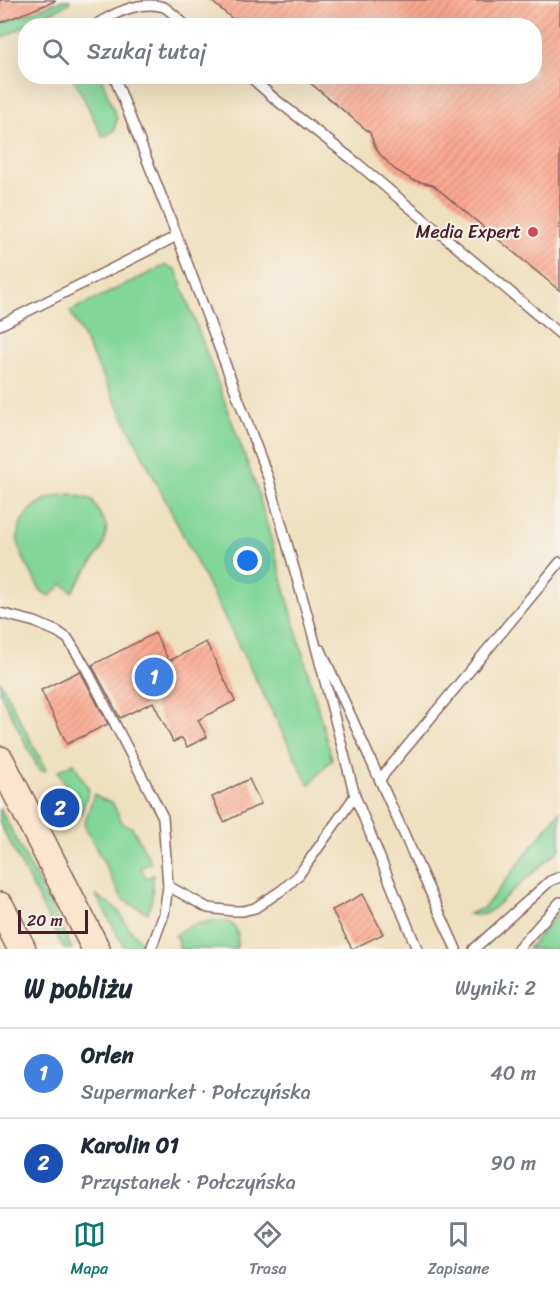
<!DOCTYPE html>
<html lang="pl">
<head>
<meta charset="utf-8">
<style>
	body { margin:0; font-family:Sriracha,sans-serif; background:#f6f6f7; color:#1f2937 }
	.scale { position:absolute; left:18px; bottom:15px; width:70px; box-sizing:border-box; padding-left:6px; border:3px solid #4a1f2b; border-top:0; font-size:16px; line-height:21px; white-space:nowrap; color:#4a1f2b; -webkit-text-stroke:4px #f7f3e8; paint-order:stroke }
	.you { position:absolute; left:248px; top:561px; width:21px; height:21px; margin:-15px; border:4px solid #fff; border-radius:50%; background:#1a73e8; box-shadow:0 0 0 9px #1a73e833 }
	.badge { display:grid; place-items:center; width:39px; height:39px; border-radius:50%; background:#0f766e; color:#fff; font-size:20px; font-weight:700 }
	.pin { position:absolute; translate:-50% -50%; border:3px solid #fff; box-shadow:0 2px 6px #0006 }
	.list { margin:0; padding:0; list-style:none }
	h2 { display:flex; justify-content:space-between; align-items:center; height:78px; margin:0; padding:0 24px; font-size:26px }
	h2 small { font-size:20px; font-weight:400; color:#747a83 }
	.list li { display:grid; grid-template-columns:39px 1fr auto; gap:18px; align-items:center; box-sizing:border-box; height:90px; padding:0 24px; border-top:2px solid #e0e1e3 }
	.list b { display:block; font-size:22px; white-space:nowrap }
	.list p { margin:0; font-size:20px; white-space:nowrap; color:#747a83 }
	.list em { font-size:20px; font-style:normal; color:#747a83 }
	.icon { flex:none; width:33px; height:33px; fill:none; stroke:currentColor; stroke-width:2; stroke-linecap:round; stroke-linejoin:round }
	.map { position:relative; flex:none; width:560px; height:949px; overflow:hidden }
	.search { position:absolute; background:#fff; box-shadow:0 6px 24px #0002; left:18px; right:18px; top:18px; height:66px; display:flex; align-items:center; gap:15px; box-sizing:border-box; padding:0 21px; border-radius:24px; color:#747a83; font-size:22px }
	.sheet { height:258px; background:#fff }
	nav { display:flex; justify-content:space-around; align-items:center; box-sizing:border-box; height:84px; border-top:2px solid #e0e1e3; background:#fff; font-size:16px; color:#747a83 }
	nav a { display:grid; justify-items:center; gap:3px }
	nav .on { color:#0f766e }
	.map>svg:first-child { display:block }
	.green { fill:#82d699; stroke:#667a62; stroke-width:1.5 }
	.building { fill:url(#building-hatch) }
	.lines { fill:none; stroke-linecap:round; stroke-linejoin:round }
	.lane-casing { stroke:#84635f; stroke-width:12 }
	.secondary-casing { stroke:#84635f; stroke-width:30 }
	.lane { stroke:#fff; stroke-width:9 }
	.secondary { stroke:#fbe5cf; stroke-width:27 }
	.poi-dot { fill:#d1495b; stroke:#f7f3e8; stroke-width:2 }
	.labels { text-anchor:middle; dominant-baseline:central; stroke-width:4.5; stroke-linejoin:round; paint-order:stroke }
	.poi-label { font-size:18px; fill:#4a1f2b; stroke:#f7f3e8; text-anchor:end }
</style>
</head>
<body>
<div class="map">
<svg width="560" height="949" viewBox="0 0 560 949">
	<defs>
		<pattern id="building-hatch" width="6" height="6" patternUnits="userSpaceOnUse" patternTransform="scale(1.5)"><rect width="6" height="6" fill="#faa78f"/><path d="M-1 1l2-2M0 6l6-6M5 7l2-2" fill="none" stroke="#d88f7c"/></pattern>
	</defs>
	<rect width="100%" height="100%" fill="#f7f3e8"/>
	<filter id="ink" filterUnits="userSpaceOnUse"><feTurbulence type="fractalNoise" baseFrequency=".0167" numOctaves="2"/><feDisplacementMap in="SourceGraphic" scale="12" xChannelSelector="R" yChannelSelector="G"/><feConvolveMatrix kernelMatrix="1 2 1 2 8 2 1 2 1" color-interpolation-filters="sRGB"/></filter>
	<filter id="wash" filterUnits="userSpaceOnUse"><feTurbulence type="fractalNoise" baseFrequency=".008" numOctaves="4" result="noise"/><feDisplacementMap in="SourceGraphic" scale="24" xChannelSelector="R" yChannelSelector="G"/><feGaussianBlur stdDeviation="1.35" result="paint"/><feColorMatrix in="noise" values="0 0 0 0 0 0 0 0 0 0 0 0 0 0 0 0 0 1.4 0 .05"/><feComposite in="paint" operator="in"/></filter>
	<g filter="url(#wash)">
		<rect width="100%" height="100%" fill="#efe0c0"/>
		<g class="green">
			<path d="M 63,0 L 70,0 L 69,3 L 0,39 L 0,24 Z"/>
			<path d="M 73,77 L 101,77 L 117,119 L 114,131 L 103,137 Z"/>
			<path d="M 166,265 L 176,270 L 258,492 L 332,759 L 309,785 L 70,311 Z"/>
			<path d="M 71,494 L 92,500 L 99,512 L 107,527 L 103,547 L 72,592 L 63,584 L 50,596 C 39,593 36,582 31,572 C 26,564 21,555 19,546 C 13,523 32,504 53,497 C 59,495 65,495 71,494 Z"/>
			<path d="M 0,681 L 46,770 L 45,771 L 39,770 L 0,692 Z"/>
			<path d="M 74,763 L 83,780 L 89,789 L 81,815 L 58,771 Z"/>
			<path d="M 94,794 L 101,799 L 112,802 L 123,824 L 132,827 L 151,862 L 141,868 L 146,878 L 153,875 L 152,899 L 148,913 L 123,900 L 84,825 Z"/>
			<path d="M 0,808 L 72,949 L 64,949 L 0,823 Z"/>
			<path d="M 560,811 L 560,849 L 490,911 C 482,916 477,916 468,914 L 484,908 Z"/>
			<path d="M 96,895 L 117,909 L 130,930 L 142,943 L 140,949 L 125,949 Z"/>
			<path d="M 560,911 L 560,949 L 528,949 Z"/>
			<path d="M 212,921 C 217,921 224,921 228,922 C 239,926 239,940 236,949 L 179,949 L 179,940 L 175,936 C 185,925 198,924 212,921 Z"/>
		</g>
		<g id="blocks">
			<g class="building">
				<path d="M 0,0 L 55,0 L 55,1 L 0,23 Z"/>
				<path d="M 210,0 L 560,0 L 560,291 L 433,185 L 412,180 L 394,169 L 379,153 L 374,144 L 370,133 L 302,76 L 534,76 L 534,26 L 241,26 Z"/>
				<path d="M 155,633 L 169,661 L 206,642 L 235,701 L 198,720 L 207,737 L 187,747 L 182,738 L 173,742 L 153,702 L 120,718 L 92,665 Z"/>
				<path d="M 80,671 L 108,724 L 67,744 L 41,690 Z"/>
				<path d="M 249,779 L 261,804 L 224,822 L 212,797 Z"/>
				<path d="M 363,894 L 383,934 L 352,949 L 332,910 Z"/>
			</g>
		</g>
	</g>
	<g filter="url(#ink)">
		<use href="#blocks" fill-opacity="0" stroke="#84635f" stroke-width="1.5"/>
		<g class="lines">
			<g class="lane-casing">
				<g id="lane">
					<path d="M 94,26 C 114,13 140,0 164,7 C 172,12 179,19 186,26"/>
					<path d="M 114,76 L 177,236 L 269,480 L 311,628 L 355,796 L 417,949"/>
					<path d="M 249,76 L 275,99 L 357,163 L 560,334"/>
					<path d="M 0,325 L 177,236"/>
					<path d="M 0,613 L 35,622 L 58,632 L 68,639 L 86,668 L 163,817 L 168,886 L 164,914 L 151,949"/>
					<path d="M 321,650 L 456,949"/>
					<path d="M 380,779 L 560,562"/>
					<path d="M 168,886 L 208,908 L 233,911 L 243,911 L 255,908 L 282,890 L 298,876 L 313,855 L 355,796"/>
					<path d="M 474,949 L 550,881 L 560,877"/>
					<path d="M 518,949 L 560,902"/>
				</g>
			</g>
			<g class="secondary-casing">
				<g id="secondary">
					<path d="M 0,760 L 96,949"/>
					<path d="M 0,906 L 22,949"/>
				</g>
			</g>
			<use href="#lane" class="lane"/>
			<use href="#secondary" class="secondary"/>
		</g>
	</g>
	<circle class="poi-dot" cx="533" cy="232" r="6"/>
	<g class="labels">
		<g class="poi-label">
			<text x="521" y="232">Media Expert</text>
		</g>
	</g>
</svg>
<div class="scale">20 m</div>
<div class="you"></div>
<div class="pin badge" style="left:154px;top:677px;background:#3f7fe0">1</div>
<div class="pin badge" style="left:60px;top:808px;background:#1a4fb4">2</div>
<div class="search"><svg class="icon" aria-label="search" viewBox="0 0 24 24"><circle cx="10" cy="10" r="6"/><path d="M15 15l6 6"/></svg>Szukaj tutaj</div>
</div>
<section class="sheet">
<h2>W pobliżu<small>Wyniki: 2</small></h2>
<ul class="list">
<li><span class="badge" style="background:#3f7fe0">1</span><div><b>Orlen</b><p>Supermarket · Połczyńska</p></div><em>40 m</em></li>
<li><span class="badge" style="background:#1a4fb4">2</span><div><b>Karolin 01</b><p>Przystanek · Połczyńska</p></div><em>90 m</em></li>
</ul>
</section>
<nav>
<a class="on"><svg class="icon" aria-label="map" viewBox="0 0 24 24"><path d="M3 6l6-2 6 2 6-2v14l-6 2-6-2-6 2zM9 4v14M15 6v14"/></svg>Mapa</a>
<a><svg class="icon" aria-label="directions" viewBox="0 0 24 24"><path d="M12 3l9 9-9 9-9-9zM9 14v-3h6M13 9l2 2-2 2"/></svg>Trasa</a>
<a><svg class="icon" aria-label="saved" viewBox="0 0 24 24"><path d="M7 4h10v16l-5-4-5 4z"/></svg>Zapisane</a>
</nav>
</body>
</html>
